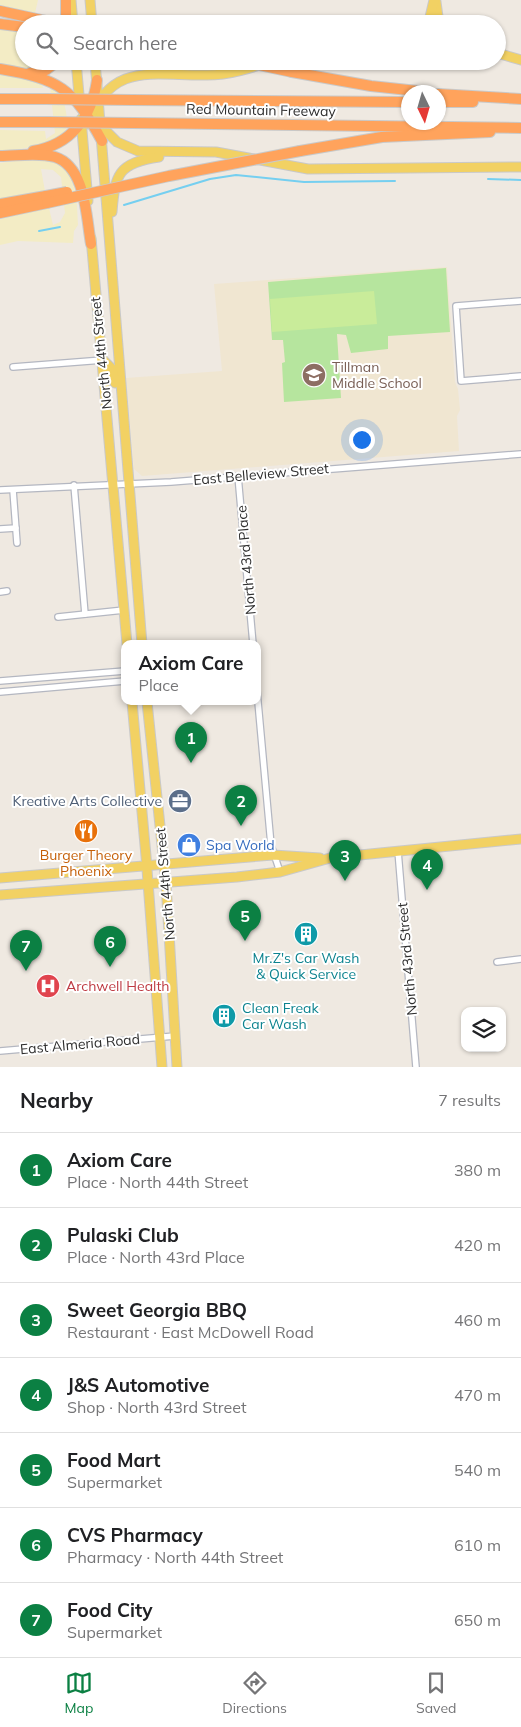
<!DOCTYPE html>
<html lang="en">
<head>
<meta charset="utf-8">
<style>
	body { margin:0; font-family:Mulish,sans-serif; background:#f6f6f6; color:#202124 }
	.controls { position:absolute; right:15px; bottom:15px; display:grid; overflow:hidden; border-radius:10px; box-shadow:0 1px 4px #0004 }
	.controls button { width:45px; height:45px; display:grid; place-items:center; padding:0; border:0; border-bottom:1px solid #e0e0e0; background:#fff; color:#202124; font:25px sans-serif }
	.compass { position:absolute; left:401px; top:85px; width:45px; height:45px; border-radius:50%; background:#fff; box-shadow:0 1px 4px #0004; rotate:175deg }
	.you { position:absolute; left:361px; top:439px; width:18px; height:18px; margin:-12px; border:4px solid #fff; border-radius:50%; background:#1a73e8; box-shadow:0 0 0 8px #1a73e833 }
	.badge { display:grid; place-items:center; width:32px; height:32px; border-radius:50%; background:#0b8043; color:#fff; font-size:16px; font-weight:700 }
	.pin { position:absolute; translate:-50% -41px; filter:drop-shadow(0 1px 2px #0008) }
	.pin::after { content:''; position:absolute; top:26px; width:18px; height:15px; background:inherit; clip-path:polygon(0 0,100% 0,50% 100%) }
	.popup { position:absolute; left:121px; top:640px; width:140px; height:65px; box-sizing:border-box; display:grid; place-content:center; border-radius:10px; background:#fff; filter:drop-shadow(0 1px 4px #0005); font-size:16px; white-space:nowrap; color:#757577 }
	.popup b { font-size:19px; color:#202124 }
	.popup::after { content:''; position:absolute; left:50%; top:100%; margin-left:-10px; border:10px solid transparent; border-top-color:#fff }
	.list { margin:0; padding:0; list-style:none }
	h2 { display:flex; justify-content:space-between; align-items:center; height:65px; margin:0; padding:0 20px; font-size:21px }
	h2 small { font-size:16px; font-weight:400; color:#757577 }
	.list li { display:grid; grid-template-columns:32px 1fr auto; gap:15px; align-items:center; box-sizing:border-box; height:75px; padding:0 20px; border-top:1px solid #e0e0e0 }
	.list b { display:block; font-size:19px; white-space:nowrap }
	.list p { margin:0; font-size:16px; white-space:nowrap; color:#757577 }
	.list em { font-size:16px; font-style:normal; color:#757577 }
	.icon { flex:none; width:28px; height:28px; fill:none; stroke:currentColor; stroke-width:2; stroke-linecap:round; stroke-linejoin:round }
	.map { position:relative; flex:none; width:521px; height:1067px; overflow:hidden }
	.search { position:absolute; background:#fff; box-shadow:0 1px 4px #0004; left:15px; right:15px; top:15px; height:55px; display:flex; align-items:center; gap:12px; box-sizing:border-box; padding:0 18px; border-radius:28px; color:#757577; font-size:19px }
	.sheet { height:590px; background:#fff }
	nav { display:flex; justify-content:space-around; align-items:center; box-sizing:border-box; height:70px; border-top:1px solid #e0e0e0; background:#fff; font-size:14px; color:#757577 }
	nav a { display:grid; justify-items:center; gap:2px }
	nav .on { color:#0b8043 }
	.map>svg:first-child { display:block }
	.education { fill:#f0e6d1 }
	.green { fill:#b6e59e }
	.sand { fill:#f3ecc5 }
	.pitch { fill:#c9ec9a }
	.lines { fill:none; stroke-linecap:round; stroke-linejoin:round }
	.stream { stroke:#75cff0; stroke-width:2 }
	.minor-casing { stroke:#b4b7c1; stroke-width:8 }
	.primary-casing { stroke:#c9c9c9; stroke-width:11 }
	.motorway-casing { stroke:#c9c9c9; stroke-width:12 }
	.minor { stroke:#fff; stroke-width:5.5 }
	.primary { stroke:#f2d163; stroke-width:9 }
	.motorway { stroke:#ffa35c; stroke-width:10 }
	.motorway-bridge-casing { stroke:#c9c9c9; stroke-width:12; stroke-linecap:butt }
	.motorway-bridge { stroke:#ffa35c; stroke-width:10 }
	.labels { text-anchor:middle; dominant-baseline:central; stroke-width:4; stroke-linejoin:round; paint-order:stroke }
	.street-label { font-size:14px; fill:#2e2e2e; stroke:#fff }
	.education-label { font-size:14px; fill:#785e54; stroke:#fff; text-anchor:start }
	.service-label { font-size:14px; fill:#4e5e75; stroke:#fff; text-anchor:end }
	.shop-label { font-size:14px; fill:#366cbe; stroke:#fff; text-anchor:start }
	.food-label { font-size:14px; fill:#c56008; stroke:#fff }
	.culture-label { font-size:14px; fill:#0d838f; stroke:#fff }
	.health-label { font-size:14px; fill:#be3a42; stroke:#fff; text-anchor:start }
</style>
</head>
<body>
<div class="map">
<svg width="521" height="1067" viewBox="0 0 521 1067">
	<rect width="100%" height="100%" fill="#efe9e1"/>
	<path class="education" d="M 447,267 L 455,382 L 458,389 L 460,410 L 457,416 L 459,451 L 142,476 L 134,469 L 126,378 L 222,371 L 214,284 Z"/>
	<path class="green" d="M 446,268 L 450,332 L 388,336 L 388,349 L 351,353 L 346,335 L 337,334 L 341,398 L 284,402 L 282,363 L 285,362 L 283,340 L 272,340 L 268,282 Z"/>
	<g class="sand">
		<path d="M 0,0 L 38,0 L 35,13 L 0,5 Z"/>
		<path d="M 0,28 L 24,31 L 24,61 L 53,61 C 34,71 21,68 0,65 Z"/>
		<path d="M 0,73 L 41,82 L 43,88 L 0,88 Z"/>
		<path d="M 50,86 C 66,97 69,115 65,133 C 45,147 24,148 0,152 L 0,130 L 45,131 L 46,139 L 55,133 Z"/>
		<path d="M 30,159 C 36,159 44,158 50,159 C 77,166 77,202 78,225 L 74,231 L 73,243 L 18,241 L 0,245 L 0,219 L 49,208 L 53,225 L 60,222 L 65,213 L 61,177 L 53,170 L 41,169 L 45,191 L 0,199 L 0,163 Z"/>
	</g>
	<path class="pitch" d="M 374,291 L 377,324 L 272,332 L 270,299 Z"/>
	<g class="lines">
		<g class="stream">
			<path d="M 488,179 L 521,180"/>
			<path d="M 124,205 L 210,179 L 236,175 L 304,182 L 395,181"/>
			<path d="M 39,231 L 60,227"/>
		</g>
		<g class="minor-casing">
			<g id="minor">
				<path d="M 521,301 L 456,306 L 461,381 L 521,376"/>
				<path d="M 13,367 L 103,360"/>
				<path d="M 238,476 L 253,644"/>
				<path d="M 74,485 L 85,614"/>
				<path d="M 0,490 L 171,482 L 521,454"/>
				<path d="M 13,490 L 17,543"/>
				<path d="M 0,529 L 16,528"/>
				<path d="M 0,592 L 7,591"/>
				<path d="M 58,617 L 124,610"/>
				<path d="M 0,681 L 125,671"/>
				<path d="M 257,691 L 271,845 L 280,872"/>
				<path d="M 0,692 L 125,681"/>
				<path d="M 398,851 L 416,1067"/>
				<path d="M 497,962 L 521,959"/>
				<path d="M 0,1051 L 175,1036"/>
			</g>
		</g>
		<g class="primary-casing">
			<g id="primary">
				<path d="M 71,0 L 73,24"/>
				<path d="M 90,0 L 92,24"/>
				<path d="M 436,2 L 439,24"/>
				<path d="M 426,24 L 430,17 L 434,0"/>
				<path d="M 497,53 L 521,60"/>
				<path d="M 76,61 L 80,106"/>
				<path d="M 95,61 L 142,644"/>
				<path d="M 108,61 L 162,68"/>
				<path d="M 81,119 L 88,201"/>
				<path d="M 87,124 C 112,60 153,76 207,75 C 230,75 251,68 272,61"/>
				<path d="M 101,126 L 117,142 L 138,151 L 216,152 L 308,169 L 521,167"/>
				<path d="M 112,212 C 115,174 118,163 159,157"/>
				<path d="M 91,238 L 127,644"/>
				<path d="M 103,360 L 112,369 L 115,383"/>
				<path d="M 132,702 L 146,856 L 162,1067"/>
				<path d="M 147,702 L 166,883 L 177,1067"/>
				<path d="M 0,878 L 273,855 L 320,858"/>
				<path d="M 0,895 L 237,877 L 280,872 L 330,858 L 521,839"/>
			</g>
		</g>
		<g class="motorway-casing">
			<g id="motorway">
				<path d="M 0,11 L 60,24"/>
				<path d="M 0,24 L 24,27"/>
				<path d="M 66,24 L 66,0"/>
				<path d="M 0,69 C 59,79 73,88 102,141"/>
				<path d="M 292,72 L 371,86 L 427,92"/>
				<path d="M 30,73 L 46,70 L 58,61"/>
				<path d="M 438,94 L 521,99"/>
				<path d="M 0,99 L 46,99"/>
				<path d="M 132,100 L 408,102"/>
				<path d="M 438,102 L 473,102"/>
				<path d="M 0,122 L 48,122"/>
				<path d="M 133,123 L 521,128"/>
				<path d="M 33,151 C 71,145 92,117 97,80"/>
				<path d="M 300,151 L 382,137 L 490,132"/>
				<path d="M 0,156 C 17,156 38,152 55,157 C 86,167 86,217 91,244"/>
				<path d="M 0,204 L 46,196"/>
				<path d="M 0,213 L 47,203"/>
			</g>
		</g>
		<use href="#minor" class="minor"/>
		<use href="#primary" class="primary"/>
		<use href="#motorway" class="motorway"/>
		<g class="motorway-bridge-casing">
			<g id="motorway-bridge">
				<path d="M 241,61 L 292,72"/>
				<path d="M 46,99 L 132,100"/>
				<path d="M 48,122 L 133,123"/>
				<path d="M 46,196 L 67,192"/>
				<path d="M 47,203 L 169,176 L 300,151"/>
			</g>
		</g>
		<use href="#motorway-bridge" class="motorway-bridge"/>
	</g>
	<defs>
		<g id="school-disc" transform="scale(1.25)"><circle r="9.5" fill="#8d6e63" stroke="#fff"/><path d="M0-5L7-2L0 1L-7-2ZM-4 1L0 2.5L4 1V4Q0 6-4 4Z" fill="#fff"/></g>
		<g id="office-disc" transform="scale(1.25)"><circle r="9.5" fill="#5c6f8a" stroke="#fff"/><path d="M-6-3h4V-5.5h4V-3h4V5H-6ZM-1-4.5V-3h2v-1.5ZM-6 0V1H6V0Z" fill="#fff"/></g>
		<g id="restaurant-disc" transform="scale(1.25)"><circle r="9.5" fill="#e8710a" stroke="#fff"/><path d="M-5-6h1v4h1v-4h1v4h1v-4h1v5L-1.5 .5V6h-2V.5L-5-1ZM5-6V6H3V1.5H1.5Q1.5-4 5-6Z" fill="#fff"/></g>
		<g id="shop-disc" transform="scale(1.25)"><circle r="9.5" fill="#3f7fe0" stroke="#fff"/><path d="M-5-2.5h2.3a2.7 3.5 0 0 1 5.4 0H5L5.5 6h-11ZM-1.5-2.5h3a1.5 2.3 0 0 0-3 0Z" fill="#fff"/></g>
		<g id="building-disc" transform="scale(1.25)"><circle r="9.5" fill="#0f9aa8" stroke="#fff"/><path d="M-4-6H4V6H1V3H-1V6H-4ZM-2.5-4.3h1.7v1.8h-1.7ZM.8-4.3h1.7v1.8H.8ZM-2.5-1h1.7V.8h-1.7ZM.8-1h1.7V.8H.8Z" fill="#fff"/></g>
		<g id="hospital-disc" transform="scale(1.25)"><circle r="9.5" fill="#e0444e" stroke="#fff"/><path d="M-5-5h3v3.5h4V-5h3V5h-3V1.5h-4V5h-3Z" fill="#fff"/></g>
	</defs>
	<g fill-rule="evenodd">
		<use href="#school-disc" x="314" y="375"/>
		<use href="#office-disc" x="180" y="801"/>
		<use href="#restaurant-disc" x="86" y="831"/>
		<use href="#shop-disc" x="189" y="845"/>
		<use href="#building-disc" x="306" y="934"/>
		<use href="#hospital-disc" x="48" y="986"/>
		<use href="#building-disc" x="224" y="1016"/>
	</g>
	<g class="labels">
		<g class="street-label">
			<text transform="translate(261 110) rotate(1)">Red Mountain Freeway</text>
			<text transform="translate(101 353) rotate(-96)">North 44th Street</text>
			<text transform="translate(261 474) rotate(-5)">East Belleview Street</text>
			<text transform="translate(246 560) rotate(-95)">North 43rd Place</text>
			<text transform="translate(165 884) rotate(-95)">North 44th Street</text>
			<text transform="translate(407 959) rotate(-95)">North 43rd Street</text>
			<text transform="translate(80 1044) rotate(-5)">East Almeria Road</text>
		</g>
		<g class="education-label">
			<text x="332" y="367">Tillman<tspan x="332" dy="16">Middle School</tspan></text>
		</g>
		<g class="service-label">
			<text x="162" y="801">Kreative Arts Collective</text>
		</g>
		<g class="shop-label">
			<text x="206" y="845">Spa World</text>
		</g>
		<g class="food-label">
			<text x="86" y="855">Burger Theory<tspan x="86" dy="16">Phoenix</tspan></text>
		</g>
		<g class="culture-label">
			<text x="306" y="958">Mr.Z's Car Wash<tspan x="306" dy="16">&amp; Quick Service</tspan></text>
			<text x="242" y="1008" text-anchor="start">Clean Freak<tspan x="242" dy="16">Car Wash</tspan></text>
		</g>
		<g class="health-label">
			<text x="66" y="986">Archwell Health</text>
		</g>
	</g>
</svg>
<div class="controls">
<button><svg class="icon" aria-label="layers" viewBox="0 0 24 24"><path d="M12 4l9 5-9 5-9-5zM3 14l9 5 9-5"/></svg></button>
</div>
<svg class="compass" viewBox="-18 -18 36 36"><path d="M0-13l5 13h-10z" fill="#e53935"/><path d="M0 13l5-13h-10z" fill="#757577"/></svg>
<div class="you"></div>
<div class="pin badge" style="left:191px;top:763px">1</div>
<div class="popup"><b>Axiom Care</b>Place</div>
<div class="pin badge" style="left:241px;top:826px">2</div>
<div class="pin badge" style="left:345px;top:881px">3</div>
<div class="pin badge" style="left:427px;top:890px">4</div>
<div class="pin badge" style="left:245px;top:941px">5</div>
<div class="pin badge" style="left:110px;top:967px">6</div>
<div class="pin badge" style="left:26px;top:971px">7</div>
<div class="search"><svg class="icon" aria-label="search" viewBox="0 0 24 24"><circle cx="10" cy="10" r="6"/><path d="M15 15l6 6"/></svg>Search here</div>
</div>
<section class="sheet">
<h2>Nearby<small>7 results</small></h2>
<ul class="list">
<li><span class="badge">1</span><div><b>Axiom Care</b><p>Place · North 44th Street</p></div><em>380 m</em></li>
<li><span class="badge">2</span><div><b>Pulaski Club</b><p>Place · North 43rd Place</p></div><em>420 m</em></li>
<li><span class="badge">3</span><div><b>Sweet Georgia BBQ</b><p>Restaurant · East McDowell Road</p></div><em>460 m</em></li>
<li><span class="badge">4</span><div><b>J&amp;S Automotive</b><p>Shop · North 43rd Street</p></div><em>470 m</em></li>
<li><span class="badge">5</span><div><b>Food Mart</b><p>Supermarket</p></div><em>540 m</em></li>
<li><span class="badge">6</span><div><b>CVS Pharmacy</b><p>Pharmacy · North 44th Street</p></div><em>610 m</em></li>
<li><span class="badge">7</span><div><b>Food City</b><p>Supermarket</p></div><em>650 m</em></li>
</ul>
</section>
<nav>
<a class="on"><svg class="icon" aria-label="map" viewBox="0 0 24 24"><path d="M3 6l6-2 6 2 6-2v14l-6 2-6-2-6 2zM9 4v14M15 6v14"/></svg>Map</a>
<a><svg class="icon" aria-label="directions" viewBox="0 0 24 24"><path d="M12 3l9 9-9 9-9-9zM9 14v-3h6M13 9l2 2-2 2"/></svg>Directions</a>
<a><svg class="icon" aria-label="saved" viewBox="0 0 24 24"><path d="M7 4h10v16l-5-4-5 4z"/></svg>Saved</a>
</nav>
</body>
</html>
